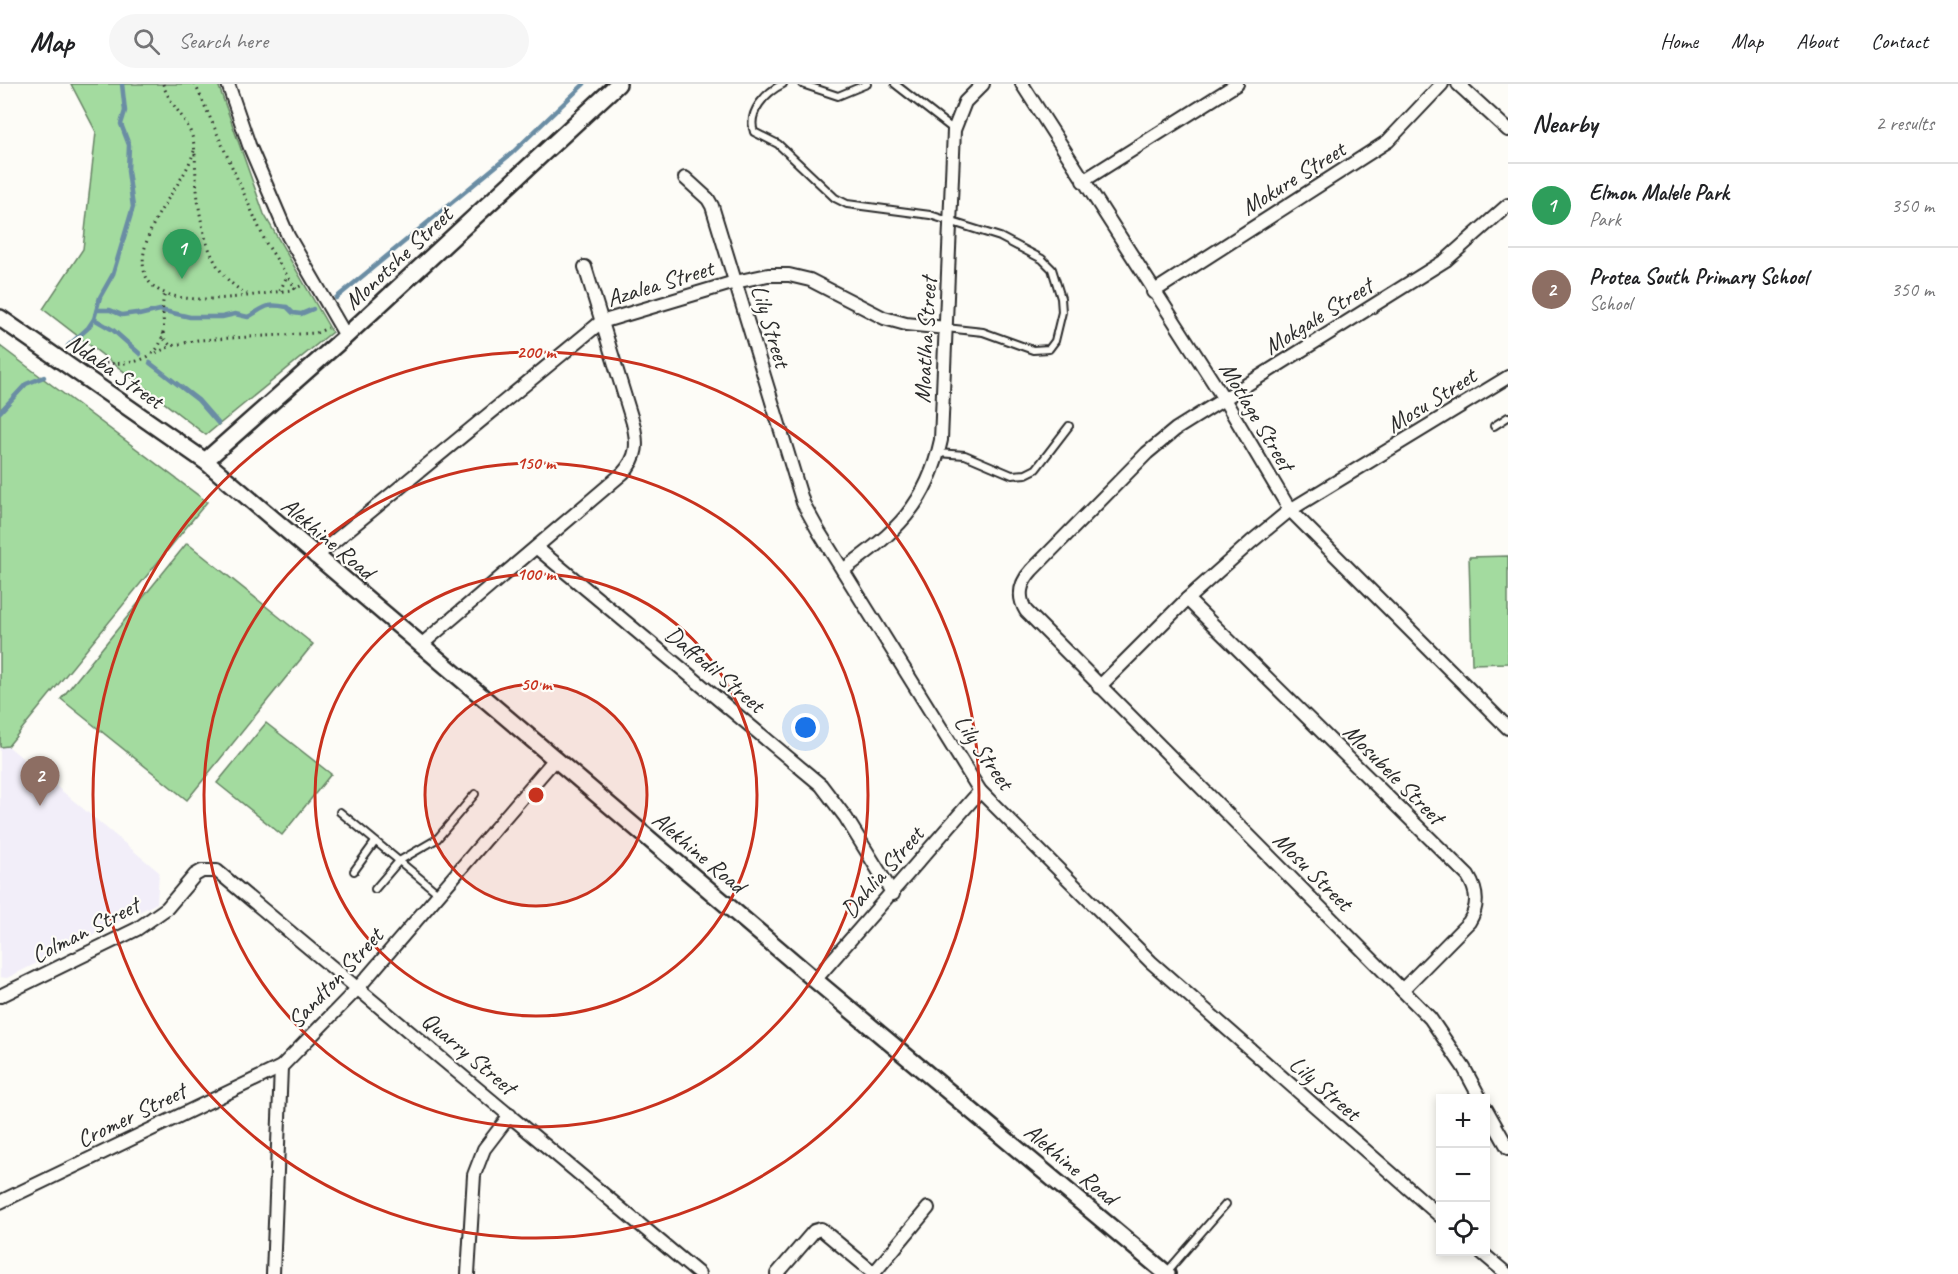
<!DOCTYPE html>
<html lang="en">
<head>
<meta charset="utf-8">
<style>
	body { margin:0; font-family:Caveat,sans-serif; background:#f6f6f6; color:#202124 }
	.controls { position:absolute; right:18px; bottom:18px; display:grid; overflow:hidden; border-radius:0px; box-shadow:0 3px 9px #0003 }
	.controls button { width:54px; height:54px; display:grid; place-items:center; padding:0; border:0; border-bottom:2px solid #e0e0e0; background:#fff; color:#202124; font:30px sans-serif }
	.you { position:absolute; left:806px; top:644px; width:21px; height:21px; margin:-15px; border:4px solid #fff; border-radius:50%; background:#1a73e8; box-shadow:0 0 0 9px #1a73e833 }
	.badge { display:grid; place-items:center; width:39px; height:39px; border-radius:50%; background:#c8321e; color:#fff; font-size:20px; font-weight:700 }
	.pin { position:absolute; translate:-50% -50px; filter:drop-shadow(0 2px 3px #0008) }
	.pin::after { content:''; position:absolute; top:32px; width:21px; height:18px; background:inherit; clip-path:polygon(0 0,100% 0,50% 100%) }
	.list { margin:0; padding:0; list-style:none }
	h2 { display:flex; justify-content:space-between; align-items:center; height:78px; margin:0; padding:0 24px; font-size:26px }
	h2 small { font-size:20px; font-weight:400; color:#757577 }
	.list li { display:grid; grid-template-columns:39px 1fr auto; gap:18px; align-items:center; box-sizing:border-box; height:84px; padding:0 24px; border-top:2px solid #e0e0e0 }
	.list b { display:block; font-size:22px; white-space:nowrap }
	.list p { margin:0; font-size:20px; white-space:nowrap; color:#757577 }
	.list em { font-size:20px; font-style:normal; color:#757577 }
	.icon { flex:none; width:33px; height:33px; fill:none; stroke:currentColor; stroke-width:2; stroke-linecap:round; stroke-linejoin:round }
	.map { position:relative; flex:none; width:1508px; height:1190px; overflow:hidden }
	header { display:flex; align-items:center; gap:36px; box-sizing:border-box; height:84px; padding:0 30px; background:#fff; border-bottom:2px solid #e0e0e0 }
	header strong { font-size:28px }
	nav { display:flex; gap:33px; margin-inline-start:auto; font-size:21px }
	.search { width:420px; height:54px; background:#f6f6f6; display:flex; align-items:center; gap:15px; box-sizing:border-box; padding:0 21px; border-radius:33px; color:#757577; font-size:22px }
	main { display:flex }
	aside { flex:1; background:#fff }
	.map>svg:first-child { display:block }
	.built { fill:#f2eef9 }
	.green { fill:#a3db9f; stroke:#678365; stroke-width:1.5 }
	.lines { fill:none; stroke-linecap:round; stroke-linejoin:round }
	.stream { stroke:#6b8da4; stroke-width:4.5 }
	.service-casing { stroke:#2b2b2b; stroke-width:10 }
	.minor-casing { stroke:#2b2b2b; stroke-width:16 }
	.tertiary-casing { stroke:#2b2b2b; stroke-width:20 }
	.path { stroke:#2b2b2b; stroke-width:3; stroke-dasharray:1.5 4.5; stroke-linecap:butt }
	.service { stroke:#fdfcf7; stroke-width:6 }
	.minor { stroke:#fdfcf7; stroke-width:12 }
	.tertiary { stroke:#fdfcf7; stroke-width:15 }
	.ring { fill:none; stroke:#c8321e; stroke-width:3 }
	.labels { text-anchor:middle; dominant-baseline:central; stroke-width:4.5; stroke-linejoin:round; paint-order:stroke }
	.street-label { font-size:24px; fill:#2b2b2b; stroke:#fdfcf7 }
	.centre { fill:#c8321e; stroke:#fdfcf7; stroke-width:3 }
	.ring-label { font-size:18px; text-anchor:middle; font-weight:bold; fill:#c8321e; stroke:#fdfcf7; stroke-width:4.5; stroke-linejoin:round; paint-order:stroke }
</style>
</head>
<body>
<header>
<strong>Map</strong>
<div class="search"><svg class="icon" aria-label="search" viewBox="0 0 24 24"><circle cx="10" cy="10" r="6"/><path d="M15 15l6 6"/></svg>Search here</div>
<nav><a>Home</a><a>Map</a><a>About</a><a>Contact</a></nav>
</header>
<main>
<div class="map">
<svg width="1508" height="1190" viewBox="0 0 1508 1190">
	<rect width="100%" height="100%" fill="#fdfcf7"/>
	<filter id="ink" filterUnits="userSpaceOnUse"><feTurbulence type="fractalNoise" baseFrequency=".0167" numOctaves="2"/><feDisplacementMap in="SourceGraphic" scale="12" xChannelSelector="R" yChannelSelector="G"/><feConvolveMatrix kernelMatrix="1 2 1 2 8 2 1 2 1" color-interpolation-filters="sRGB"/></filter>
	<g filter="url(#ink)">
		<path class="built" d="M 8,662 L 159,788 L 157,819 L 7,894 L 0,893 L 0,663 Z"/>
		<g class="green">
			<path d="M 71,0 L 218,0 L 264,130 L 332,248 L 206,351 L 43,225 L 83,165 L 96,48 Z"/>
			<path d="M 0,262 L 207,418 L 8,662 L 0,663 Z"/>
			<path d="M 187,459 L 313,560 L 187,716 L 61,615 Z"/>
			<path d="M 1508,472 L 1508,579 L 1472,580 L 1469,473 Z"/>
			<path d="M 266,639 L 331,690 L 282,751 L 217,699 Z"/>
		</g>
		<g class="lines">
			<g class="stream">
				<path d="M 336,214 L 512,69 L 584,0"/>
				<path d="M 97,226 L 110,226 L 122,231 L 136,229 L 139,231 L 160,226 L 190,233 L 222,233 L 235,230 L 248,233 C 266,223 265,219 287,223 L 293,229 L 301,230 L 313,225"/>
				<path d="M 94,235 L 113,246 L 140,270"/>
				<path d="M 68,262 L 88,244 L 94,235 L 100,213 L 113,190 L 133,123 L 128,87 L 129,61 L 121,40 L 125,27 L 122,0"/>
				<path d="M 150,279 L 198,316 L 218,339"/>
				<path d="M 0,328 L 26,300 L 44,293"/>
			</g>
			<g class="service-casing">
				<g id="service">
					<path d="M 783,0 C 766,8 747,28 754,48 L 778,60 L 835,114 L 847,120 L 930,131 L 1000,153 L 1042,175 L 1052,185 L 1061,214 L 1062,228 L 1055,257 L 1049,265 L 1033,266 L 983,248 L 946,244"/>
					<path d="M 802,0 L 838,12 L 867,0"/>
					<path d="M 895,0 L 954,46"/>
					<path d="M 1494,342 L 1508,333"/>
					<path d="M 938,369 L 965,371 L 1012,391 L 1026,390 L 1036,385 L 1069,342"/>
					<path d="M 340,728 L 439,810"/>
					<path d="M 354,787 L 375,758"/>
					<path d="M 375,805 L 399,777 L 437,755 L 475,710"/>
					<path d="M 1166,1189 L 1226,1120"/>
				</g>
			</g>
			<g class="minor-casing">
				<g id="minor">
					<path d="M 228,0 L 249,61 L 288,152 L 346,252"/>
					<path d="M 1022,0 L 1224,315 L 1290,426 L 1508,644"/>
					<path d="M 1458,0 L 1508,46"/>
					<path d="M 685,94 L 708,115 L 712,122 L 803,419 L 819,448 L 980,707 L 1151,878 L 1440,1132"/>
					<path d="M 1083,97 L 1237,0"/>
					<path d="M 1153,208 L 1388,57 L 1442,0"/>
					<path d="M 537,464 L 821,701 L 846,734 L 893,810"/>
					<path d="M 315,473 L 601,238 L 735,198 L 768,191 L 789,191 L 810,196 L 884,234 L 906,240 L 946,244"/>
					<path d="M 843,486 C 895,449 927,421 941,356 L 954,46 L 965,18 L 983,0"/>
					<path d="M 1187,515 L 1468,792 C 1478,808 1479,822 1469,838 L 1402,906"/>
					<path d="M 421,561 L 623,389 C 638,373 638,360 633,339 L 585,183"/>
					<path d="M 1099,603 L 1187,515 L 1251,458 L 1290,426 L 1508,293"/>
					<path d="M 815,896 L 980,707"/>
					<path d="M 0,912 L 137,845 L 167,824 L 195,791 L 202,787 L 217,787 L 699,1190"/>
					<path d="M 1480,1014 L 1464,984 L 1430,934 L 1026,527 C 1017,512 1020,499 1032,486 L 1147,369 L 1176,345 L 1446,176 L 1508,121"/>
					<path d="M 1486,1025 L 1508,1064"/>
					<path d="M 0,1118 L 281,983 L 358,904 L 555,675"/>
					<path d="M 1481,1168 L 1507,1190"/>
					<path d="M 874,1189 L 928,1124"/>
					<path d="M 273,1190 L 281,983"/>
					<path d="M 468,1190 L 474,1091 L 484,1065 L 510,1031"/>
					<path d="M 777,1190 L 814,1147 L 821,1145 L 875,1190"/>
				</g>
			</g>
			<g class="tertiary-casing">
				<g id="tertiary">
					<path d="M 0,234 L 205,377 L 815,896 L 1167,1190"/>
					<path d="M 205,377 L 346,252 L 618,0"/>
				</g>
			</g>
			<g class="path">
				<path d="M 163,0 C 169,20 186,33 192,52 C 196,65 195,80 196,93 C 199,136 206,189 247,210"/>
				<path d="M 195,0 L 266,159 L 296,205"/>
				<path d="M 194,67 C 186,93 166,114 154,139 C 105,242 234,213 291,206 L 303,201"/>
				<path d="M 280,207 L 287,192"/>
				<path d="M 163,249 L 165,256 L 171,262 L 198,256 L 316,249 L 328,244"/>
				<path d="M 156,269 L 171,262"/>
				<path d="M 88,278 C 115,280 159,285 163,248 C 165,236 160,221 165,210"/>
			</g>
			<use href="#service" class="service"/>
			<use href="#minor" class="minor"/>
			<use href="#tertiary" class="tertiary"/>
		</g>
	</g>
	<circle cx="536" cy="711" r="111" fill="#c8321e" fill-opacity=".12"/>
	<g class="ring">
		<circle cx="536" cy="711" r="111"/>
		<circle cx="536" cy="711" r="221"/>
		<circle cx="536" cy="711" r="332"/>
		<circle cx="536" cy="711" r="443"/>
	</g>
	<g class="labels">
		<g class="street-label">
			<text transform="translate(1293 94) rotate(-32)">Mokure Street</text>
			<text transform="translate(398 174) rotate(-43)">Monotshe Street</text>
			<text transform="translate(660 199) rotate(-17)">Azalea Street</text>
			<text transform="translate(1318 232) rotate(-32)">Mokgale Street</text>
			<text transform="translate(771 242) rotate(73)">Lily Street</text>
			<text transform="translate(925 256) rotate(-87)">Moatlha Street</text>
			<text transform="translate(115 287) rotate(35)">Ndaba Street</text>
			<text transform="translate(1431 316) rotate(-32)">Mosu Street</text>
			<text transform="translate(1257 332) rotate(59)">Motlage Street</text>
			<text transform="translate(328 454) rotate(40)">Alekhine Road</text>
			<text transform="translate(715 585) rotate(40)">Daffodil Street</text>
			<text transform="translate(984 668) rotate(55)">Lily Street</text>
			<text transform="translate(1394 690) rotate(45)">Mosubele Street</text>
			<text transform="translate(699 768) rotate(40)">Alekhine Road</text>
			<text transform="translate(1313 787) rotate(45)">Mosu Street</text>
			<text transform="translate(882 788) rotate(-49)">Dahlia Street</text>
			<text transform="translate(85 846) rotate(-27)">Colman Street</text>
			<text transform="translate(335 894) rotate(-47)">Sandton Street</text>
			<text transform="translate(469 969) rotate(40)">Quarry Street</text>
			<text transform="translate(1325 1004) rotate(41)">Lily Street</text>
			<text transform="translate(131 1031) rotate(-26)">Cromer Street</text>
			<text transform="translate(1071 1080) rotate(40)">Alekhine Road</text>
		</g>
	</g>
	<circle cx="536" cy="711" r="9" class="centre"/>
	<g class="ring-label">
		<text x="536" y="274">200 m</text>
		<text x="536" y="385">150 m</text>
		<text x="536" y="496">100 m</text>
		<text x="536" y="606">50 m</text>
	</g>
</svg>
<div class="controls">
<button>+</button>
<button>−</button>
<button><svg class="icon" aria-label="locate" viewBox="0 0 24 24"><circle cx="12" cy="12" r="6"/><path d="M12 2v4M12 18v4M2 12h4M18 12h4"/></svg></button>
</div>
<div class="you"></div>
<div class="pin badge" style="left:182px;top:195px;background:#2e9e5b">1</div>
<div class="pin badge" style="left:40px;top:722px;background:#8d6e63">2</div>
</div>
<aside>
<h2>Nearby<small>2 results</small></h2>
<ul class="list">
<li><span class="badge" style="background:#2e9e5b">1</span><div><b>Elmon Malele Park</b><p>Park</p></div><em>350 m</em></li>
<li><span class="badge" style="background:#8d6e63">2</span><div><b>Protea South Primary School</b><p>School</p></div><em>350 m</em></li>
</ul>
</aside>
</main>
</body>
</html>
